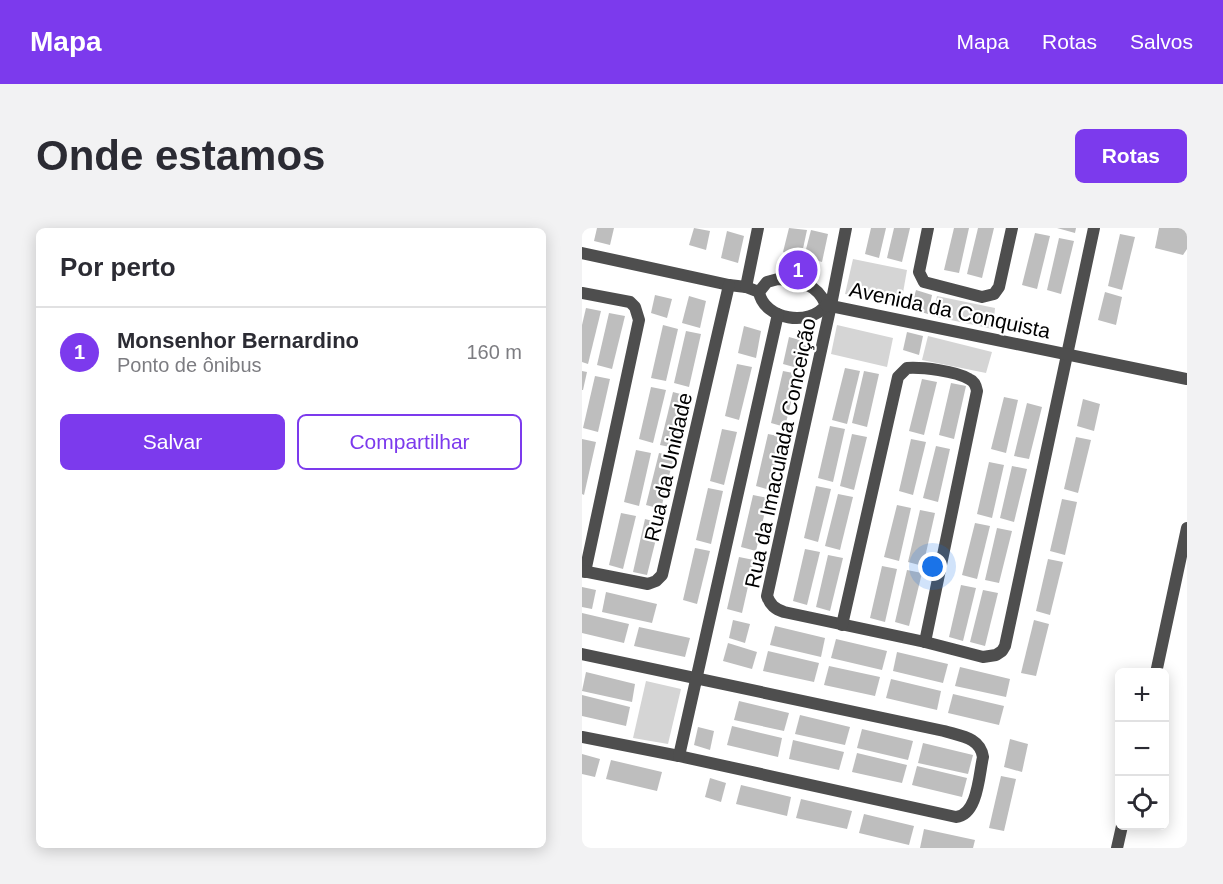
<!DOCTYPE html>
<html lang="pt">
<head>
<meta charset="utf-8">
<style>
	body { margin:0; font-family:Helvetica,sans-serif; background:#f2f2f3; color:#2b2b33 }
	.controls { position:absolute; right:18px; bottom:18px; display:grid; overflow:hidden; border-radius:9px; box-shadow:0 3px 15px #0003 }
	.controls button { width:54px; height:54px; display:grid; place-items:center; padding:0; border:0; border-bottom:2px solid #e1e1e2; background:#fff; color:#2b2b33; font:30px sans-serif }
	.you { position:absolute; left:351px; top:339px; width:21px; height:21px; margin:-15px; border:4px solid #fff; border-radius:50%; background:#1a73e8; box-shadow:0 0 0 9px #1a73e833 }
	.badge { display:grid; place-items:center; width:39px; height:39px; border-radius:50%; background:#7c3aed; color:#fff; font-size:20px; font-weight:700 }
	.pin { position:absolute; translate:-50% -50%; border:3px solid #fff; box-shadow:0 2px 6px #0006 }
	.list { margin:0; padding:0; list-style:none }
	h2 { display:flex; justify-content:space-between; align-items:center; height:78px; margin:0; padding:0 24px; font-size:26px }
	h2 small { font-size:20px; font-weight:400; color:#7c7c81 }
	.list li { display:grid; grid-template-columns:39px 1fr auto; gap:18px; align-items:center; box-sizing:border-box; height:90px; padding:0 24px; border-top:2px solid #e1e1e2 }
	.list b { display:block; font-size:22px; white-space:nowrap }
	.list p { margin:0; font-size:20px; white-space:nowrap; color:#7c7c81 }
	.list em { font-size:20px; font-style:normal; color:#7c7c81 }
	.actions { display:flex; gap:12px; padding:18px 24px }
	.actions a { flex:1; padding:14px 0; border:2px solid #7c3aed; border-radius:9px; text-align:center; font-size:21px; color:#7c3aed }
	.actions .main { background:#7c3aed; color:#fff }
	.icon { flex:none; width:33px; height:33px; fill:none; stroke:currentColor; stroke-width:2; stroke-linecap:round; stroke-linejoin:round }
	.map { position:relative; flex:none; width:605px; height:620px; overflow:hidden; border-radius:9px }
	header { display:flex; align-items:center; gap:36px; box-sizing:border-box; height:84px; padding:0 30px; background:#7c3aed; color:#fff }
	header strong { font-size:28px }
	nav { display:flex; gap:33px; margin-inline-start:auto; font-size:21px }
	.intro { display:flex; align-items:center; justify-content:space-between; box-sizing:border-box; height:144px; padding:0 36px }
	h1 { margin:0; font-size:42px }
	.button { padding:15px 27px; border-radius:9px; background:#7c3aed; color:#fff; font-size:21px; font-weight:700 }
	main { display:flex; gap:36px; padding:0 36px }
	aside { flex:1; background:#fff; border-radius:9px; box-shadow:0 3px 15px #0003 }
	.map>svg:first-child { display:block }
	.green { fill:#d5d5d5 }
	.building { fill:#bebebe }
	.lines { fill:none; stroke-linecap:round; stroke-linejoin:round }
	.street { stroke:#4e4e4e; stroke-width:12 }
	.labels { text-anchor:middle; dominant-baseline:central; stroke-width:4.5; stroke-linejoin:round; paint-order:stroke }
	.street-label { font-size:21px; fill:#000; stroke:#fff }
</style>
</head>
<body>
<header>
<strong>Mapa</strong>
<nav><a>Mapa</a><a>Rotas</a><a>Salvos</a></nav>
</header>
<div class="intro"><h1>Onde estamos</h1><a class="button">Rotas</a></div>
<main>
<aside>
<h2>Por perto<small></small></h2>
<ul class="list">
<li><span class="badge">1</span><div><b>Monsenhor Bernardino</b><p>Ponto de ônibus</p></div><em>160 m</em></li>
</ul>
<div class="actions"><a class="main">Salvar</a><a>Compartilhar</a></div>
</aside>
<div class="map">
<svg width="605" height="620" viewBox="0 0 605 620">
	<rect width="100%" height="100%" fill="#fff"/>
	<g class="green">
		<path d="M 271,31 L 325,42 L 319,76 L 263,66 Z"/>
		<path d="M 355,68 L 413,80 L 411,101 L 350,88 Z"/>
		<path d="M 255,97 L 311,110 L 305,139 L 249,126 Z"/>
		<path d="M 346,108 L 410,124 L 404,145 L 340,132 Z"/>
		<path d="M 64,453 L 99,461 L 86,516 L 51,510 Z"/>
	</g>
	<g class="building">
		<path d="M 15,0 L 32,0 L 28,17 L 12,13 Z"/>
		<path d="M 112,0 L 128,3 L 124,22 L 107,17 Z"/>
		<path d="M 207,0 L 225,2 L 219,30 L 201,24 Z"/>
		<path d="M 289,0 L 304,0 L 297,30 L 283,26 Z"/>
		<path d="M 312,0 L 328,0 L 320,34 L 305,30 Z"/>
		<path d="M 372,0 L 387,0 L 377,45 L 362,42 Z"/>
		<path d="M 396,0 L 412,0 L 400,50 L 385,46 Z"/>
		<path d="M 475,0 L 494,0 L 493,5 Z"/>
		<path d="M 577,0 L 605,0 L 605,21 L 601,27 L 573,20 Z"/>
		<path d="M 229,2 L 246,6 L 240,34 L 222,29 Z"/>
		<path d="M 145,3 L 162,8 L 156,35 L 139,30 Z"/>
		<path d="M 453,5 L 468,8 L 455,61 L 440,57 Z"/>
		<path d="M 538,6 L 553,9 L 540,62 L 526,58 Z"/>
		<path d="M 477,10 L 492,13 L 479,66 L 465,62 Z"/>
		<path d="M 334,62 L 350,67 L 346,86 L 329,81 Z"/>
		<path d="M 523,64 L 540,69 L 534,97 L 516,92 Z"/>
		<path d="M 73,67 L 90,71 L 85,90 L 69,85 Z"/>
		<path d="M 107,68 L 124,73 L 118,100 L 100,95 Z"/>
		<path d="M 4,80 L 19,83 L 6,136 L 0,134 L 0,97 Z"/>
		<path d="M 27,85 L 43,88 L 30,141 L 15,137 Z"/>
		<path d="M 81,97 L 96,101 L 84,153 L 69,150 Z"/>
		<path d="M 162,98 L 179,103 L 174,130 L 156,125 Z"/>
		<path d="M 104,103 L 119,106 L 107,159 L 92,155 Z"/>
		<path d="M 325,104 L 341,108 L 337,127 L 321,122 Z"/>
		<path d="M 207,109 L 225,114 L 219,141 L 201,136 Z"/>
		<path d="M 155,136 L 170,139 L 157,192 L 143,188 Z"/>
		<path d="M 263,140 L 278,143 L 265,196 L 250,192 Z"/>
		<path d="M 0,143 L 5,144 L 1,162 L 0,162 Z"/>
		<path d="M 201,143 L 216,146 L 203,199 L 189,195 Z"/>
		<path d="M 282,143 L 297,146 L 285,199 L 270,195 Z"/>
		<path d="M 13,148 L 28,151 L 16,204 L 1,200 Z"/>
		<path d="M 340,151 L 355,154 L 342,207 L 327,203 Z"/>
		<path d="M 369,155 L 384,158 L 372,211 L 357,207 Z"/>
		<path d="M 69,159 L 84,162 L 71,215 L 57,211 Z"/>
		<path d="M 91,164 L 106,168 L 93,220 L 78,217 Z"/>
		<path d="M 422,169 L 436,172 L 424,225 L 409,221 Z"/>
		<path d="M 501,171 L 518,176 L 512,203 L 495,198 Z"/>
		<path d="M 445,175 L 460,179 L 447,231 L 432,228 Z"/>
		<path d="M 248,198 L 263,201 L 251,254 L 236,250 Z"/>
		<path d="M 140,201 L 155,204 L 142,257 L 128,253 Z"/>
		<path d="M 186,206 L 201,209 L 188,262 L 174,258 Z"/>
		<path d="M 270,206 L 285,209 L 272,262 L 258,258 Z"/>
		<path d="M 494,209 L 509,212 L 496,265 L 482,261 Z"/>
		<path d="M 0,211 L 14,214 L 2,267 L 0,266 Z"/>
		<path d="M 329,211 L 344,214 L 331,267 L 317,263 Z"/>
		<path d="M 354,218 L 368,221 L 356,274 L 341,270 Z"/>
		<path d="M 54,222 L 69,225 L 57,278 L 42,274 Z"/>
		<path d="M 77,225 L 92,228 L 79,281 L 64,277 Z"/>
		<path d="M 407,234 L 422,237 L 410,290 L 395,286 Z"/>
		<path d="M 430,238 L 445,241 L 432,294 L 418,290 Z"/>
		<path d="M 234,258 L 249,261 L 236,314 L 222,310 Z"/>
		<path d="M 126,260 L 141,263 L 129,316 L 114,312 Z"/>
		<path d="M 256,266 L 271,269 L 258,322 L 243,318 Z"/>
		<path d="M 171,267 L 186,270 L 174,323 L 159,319 Z"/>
		<path d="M 480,271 L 495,274 L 483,327 L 468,323 Z"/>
		<path d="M 315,277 L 329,280 L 317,333 L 302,329 Z"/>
		<path d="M 338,282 L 353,285 L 341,338 L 326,334 Z"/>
		<path d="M 39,285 L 54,288 L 41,341 L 27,337 Z"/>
		<path d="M 63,291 L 78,295 L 65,347 L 51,344 Z"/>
		<path d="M 393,295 L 408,298 L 395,351 L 380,347 Z"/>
		<path d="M 415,300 L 430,303 L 417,355 L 403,352 Z"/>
		<path d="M 113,320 L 128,323 L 115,376 L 101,372 Z"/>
		<path d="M 223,321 L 238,324 L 225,377 L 211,373 Z"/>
		<path d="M 246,327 L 261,330 L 248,383 L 234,379 Z"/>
		<path d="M 157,329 L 172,332 L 160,385 L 145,381 Z"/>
		<path d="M 466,331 L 481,334 L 468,387 L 454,383 Z"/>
		<path d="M 300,338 L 315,341 L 303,394 L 288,390 Z"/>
		<path d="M 325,342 L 340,345 L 327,398 L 313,394 Z"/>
		<path d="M 379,357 L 394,360 L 381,413 L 367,409 Z"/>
		<path d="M 0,359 L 14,362 L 10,381 L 0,379 Z"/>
		<path d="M 401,362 L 416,365 L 403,418 L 388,414 Z"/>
		<path d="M 24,364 L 75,376 L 70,395 L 20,384 Z"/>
		<path d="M 0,385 L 47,396 L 42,415 L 0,405 Z"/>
		<path d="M 151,392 L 168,396 L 163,415 L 147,410 Z"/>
		<path d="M 452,392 L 467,396 L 454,448 L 439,445 Z"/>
		<path d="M 193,398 L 243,410 L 239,429 L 188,417 Z"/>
		<path d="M 57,399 L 108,410 L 103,429 L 52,418 Z"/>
		<path d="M 254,411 L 305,423 L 300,442 L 249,430 Z"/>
		<path d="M 146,415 L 175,424 L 170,441 L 141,433 Z"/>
		<path d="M 186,423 L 237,435 L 232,454 L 181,443 Z"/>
		<path d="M 315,424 L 366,436 L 361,455 L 311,443 Z"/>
		<path d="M 247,438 L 298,449 L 293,468 L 242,457 Z"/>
		<path d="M 378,439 L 428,451 L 424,469 L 373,458 Z"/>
		<path d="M 4,444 L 53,456 L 50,474 L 0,463 Z"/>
		<path d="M 309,451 L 359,463 L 355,482 L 304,470 Z"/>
		<path d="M 371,466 L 422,478 L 417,497 L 366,485 Z"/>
		<path d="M 0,467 L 48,479 L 44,498 L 0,488 Z"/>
		<path d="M 157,473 L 207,485 L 202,503 L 152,492 Z"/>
		<path d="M 218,487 L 268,499 L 263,517 L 213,506 Z"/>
		<path d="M 150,498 L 200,510 L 196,529 L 145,517 Z"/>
		<path d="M 116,499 L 132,503 L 128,522 L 112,517 Z"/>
		<path d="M 280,501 L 331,513 L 326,532 L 275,520 Z"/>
		<path d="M 428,511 L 446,516 L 440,544 L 422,539 Z"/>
		<path d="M 211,512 L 262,524 L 257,542 L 207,531 Z"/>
		<path d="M 341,515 L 391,527 L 386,546 L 336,535 Z"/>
		<path d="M 275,525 L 325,537 L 320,555 L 270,544 Z"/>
		<path d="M 0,526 L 18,531 L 13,549 L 0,546 Z"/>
		<path d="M 29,532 L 80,544 L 75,563 L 24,551 Z"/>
		<path d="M 335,538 L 385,550 L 380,569 L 330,557 Z"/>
		<path d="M 419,548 L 434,551 L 422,603 L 407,600 Z"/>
		<path d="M 128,550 L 144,555 L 139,574 L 123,569 Z"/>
		<path d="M 159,557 L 209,569 L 205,588 L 154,576 Z"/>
		<path d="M 219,571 L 270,583 L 265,601 L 214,590 Z"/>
		<path d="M 282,586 L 332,598 L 327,617 L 277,605 Z"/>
		<path d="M 342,601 L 393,612 L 391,620 L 338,620 Z"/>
	</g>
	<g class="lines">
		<g class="street">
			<path d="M 264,0 L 249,77 L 185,368 C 188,377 193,381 202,384 L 343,414 L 401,429 L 414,427 L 420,423 L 423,418 L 512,0"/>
			<path d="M 346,0 L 337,44 L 342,54 L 400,69 L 412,66 L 417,59 L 430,0"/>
			<path d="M 0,25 L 147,57 L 164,59 L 177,64"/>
			<path d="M 196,51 C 217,53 235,55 244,77 C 228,99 182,92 177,64 L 185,54 Z"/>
			<path d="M 164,59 L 176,0"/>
			<path d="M 0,65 L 48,74 L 53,79 L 57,92 L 3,344"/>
			<path d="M 244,77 L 605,151"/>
			<path d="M 0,343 L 66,356 L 74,353 L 80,347 L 147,57"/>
			<path d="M 260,397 L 316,149 L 325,140 C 340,139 374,143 387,151 C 392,153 394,157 395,163 L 343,414"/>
			<path d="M 0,426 L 362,503 C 378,508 398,509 401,529 C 397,546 396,587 374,589 L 97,528 L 0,509"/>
			<path d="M 574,445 L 605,300"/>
			<path d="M 97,528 L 196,86"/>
			<path d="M 535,620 L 540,598"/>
		</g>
	</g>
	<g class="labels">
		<g class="street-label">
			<text transform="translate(368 82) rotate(12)">Avenida da Conquista</text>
			<text transform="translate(198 225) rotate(-78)">Rua da Imaculada Conceição</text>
			<text transform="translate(86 239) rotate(-77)">Rua da Unidade</text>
		</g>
	</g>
</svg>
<div class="controls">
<button>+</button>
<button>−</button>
<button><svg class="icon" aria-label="locate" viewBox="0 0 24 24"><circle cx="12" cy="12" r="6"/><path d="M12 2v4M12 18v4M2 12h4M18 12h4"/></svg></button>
</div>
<div class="you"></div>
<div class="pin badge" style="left:216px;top:42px">1</div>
</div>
</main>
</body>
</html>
